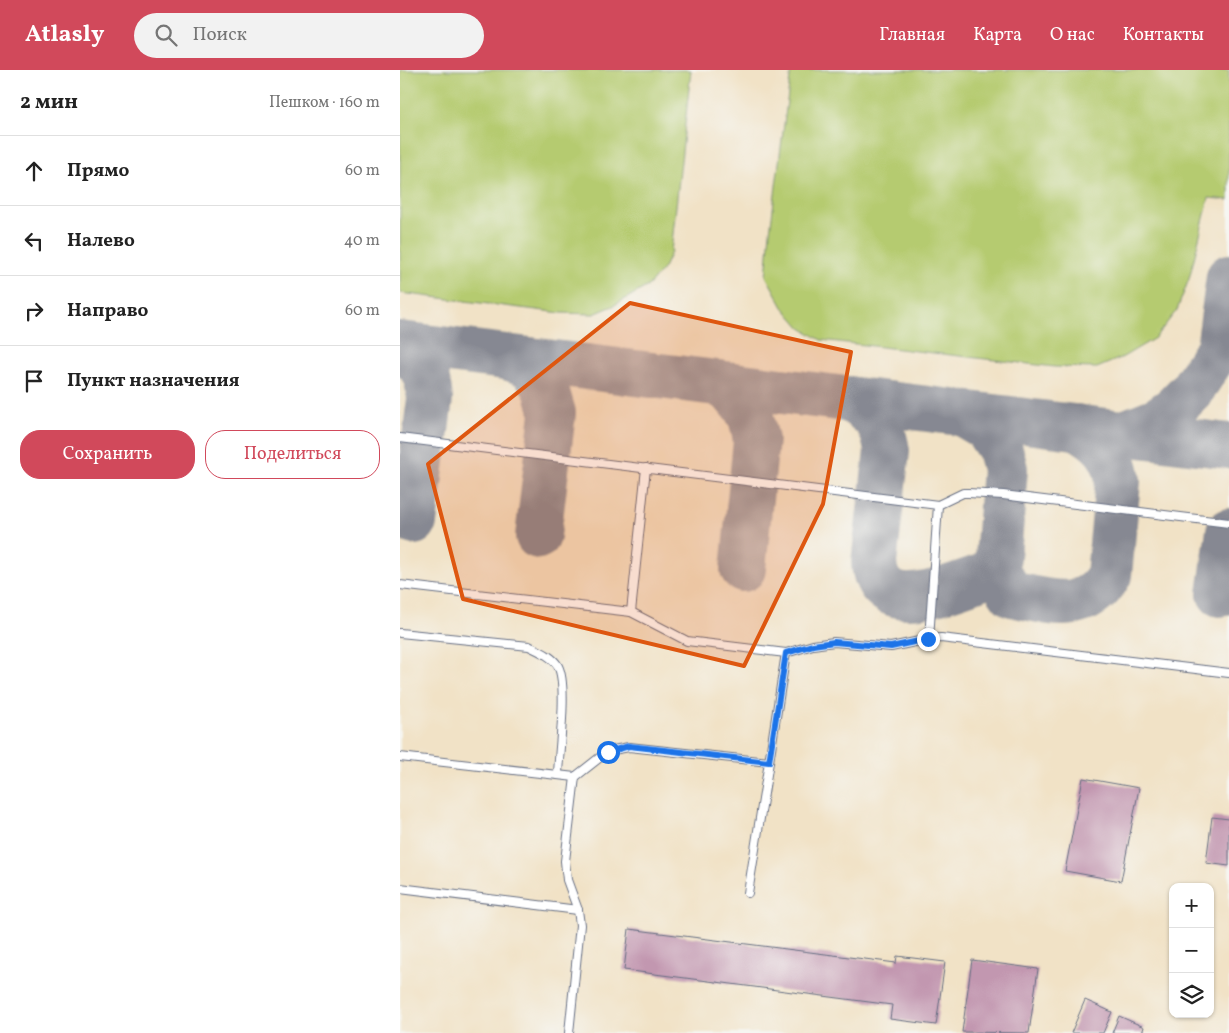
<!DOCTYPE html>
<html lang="ru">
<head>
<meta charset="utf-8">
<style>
	body { margin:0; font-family:Vollkorn,serif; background:#f2f2f2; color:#222 }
	.controls { position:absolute; right:15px; bottom:15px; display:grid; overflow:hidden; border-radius:10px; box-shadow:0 1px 4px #0004 }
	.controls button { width:45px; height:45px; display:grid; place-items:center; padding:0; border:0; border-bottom:1px solid #e0e0e0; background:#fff; color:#222; font:25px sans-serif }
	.stop { position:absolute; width:15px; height:15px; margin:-11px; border:4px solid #1a73e8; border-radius:50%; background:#fff }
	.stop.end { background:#1a73e8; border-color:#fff; box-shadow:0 1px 5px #0008 }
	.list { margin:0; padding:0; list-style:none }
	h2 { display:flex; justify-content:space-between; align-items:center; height:65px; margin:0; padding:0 20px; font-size:21px }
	h2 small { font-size:16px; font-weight:400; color:#767676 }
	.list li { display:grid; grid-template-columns:32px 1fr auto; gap:15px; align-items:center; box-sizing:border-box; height:70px; padding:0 20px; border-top:1px solid #e0e0e0 }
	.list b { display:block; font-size:19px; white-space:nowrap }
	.list em { font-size:16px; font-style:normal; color:#767676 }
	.actions { display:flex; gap:10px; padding:15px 20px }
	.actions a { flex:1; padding:11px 0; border:1px solid #d1495b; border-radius:20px; text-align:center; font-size:18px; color:#d1495b }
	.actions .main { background:#d1495b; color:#fff }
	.icon { flex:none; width:28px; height:28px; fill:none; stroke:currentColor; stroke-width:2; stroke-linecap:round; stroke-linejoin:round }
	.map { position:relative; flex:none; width:829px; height:963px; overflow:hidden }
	header { display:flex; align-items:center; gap:30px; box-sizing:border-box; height:70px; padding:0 25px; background:#d1495b; color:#fff }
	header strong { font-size:24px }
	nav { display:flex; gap:28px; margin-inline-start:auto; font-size:18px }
	.search { width:350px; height:45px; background:#f2f2f2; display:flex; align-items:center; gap:12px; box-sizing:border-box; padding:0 18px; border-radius:28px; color:#767676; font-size:19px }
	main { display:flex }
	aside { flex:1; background:#fff }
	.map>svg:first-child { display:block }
	.green { fill:#b5cb70; stroke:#687d67 }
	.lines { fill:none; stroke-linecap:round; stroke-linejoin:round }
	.taxiway { stroke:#868892; stroke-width:46 }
	.building { fill:#c297b0 }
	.service-casing { stroke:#666e82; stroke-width:10 }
	.service { stroke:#fff; stroke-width:8 }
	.route { stroke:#1a73e8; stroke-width:6 }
	.marked { fill:#de5710; fill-opacity:0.2; stroke:#de5710; stroke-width:4; stroke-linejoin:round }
</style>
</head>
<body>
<header>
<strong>Atlasly</strong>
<div class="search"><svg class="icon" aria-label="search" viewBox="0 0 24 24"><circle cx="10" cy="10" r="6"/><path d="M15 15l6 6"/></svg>Поиск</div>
<nav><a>Главная</a><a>Карта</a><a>О нас</a><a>Контакты</a></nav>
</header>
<main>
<aside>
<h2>2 мин<small>Пешком · 160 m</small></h2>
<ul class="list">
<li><svg class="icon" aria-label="ahead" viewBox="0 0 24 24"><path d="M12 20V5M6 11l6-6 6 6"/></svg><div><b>Прямо</b></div><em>60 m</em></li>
<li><svg class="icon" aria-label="left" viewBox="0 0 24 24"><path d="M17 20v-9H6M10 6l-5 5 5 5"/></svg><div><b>Налево</b></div><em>40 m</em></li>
<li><svg class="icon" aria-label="right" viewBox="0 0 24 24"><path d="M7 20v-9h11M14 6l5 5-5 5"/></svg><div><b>Направо</b></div><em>60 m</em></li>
<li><svg class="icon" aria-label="arrive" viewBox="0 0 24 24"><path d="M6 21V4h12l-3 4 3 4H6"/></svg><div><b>Пункт назначения</b></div></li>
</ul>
<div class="actions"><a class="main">Сохранить</a><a>Поделиться</a></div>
</aside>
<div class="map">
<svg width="829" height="963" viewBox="0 0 829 963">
	<rect width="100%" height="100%" fill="#f6f6f2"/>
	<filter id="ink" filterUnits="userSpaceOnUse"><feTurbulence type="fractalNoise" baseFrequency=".02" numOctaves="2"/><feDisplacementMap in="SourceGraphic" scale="10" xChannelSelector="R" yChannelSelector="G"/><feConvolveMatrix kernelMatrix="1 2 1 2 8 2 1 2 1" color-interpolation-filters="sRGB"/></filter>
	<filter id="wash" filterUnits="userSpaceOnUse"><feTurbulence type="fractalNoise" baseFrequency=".0096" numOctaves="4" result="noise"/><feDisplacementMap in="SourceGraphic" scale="20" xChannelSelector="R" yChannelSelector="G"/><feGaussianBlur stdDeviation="1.12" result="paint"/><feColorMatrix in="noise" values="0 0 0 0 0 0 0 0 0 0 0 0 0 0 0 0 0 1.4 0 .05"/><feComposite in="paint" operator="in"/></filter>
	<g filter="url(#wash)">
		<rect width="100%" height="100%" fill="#f1e2c6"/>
		<g class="green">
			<path d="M 0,0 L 291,0 L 271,182 L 264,198 L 248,216 L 213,236 L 194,244 L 161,243 L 0,223 Z"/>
			<path d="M 391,0 L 829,0 L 829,130 L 809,128 L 789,209 L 777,240 L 755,268 L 723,287 L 697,298 L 655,297 L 421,270 L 401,258 L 383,237 L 366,206 L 370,162 Z"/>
		</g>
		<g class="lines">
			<g class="taxiway">
				<path d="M 0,274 L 829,376"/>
				<path d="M 0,279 C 22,290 28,306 30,329 L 14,452"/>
				<path d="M 110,288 L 127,294 L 136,302 L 146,319 L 153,343 L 138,466"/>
				<path d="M 318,313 L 332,322 L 342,334 L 351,347 L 356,370 L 343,499"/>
				<path d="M 449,329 C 474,345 482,350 487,381 L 474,493 C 479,553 554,515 587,505 L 594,498 L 598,487 L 605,399 L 600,380 L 585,357 L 561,343"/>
				<path d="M 724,363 L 759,349 L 773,339 L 791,321 L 819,278 L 829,207"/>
				<path d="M 594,498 L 612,524 C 649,532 686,546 709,505 L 718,411 C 715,383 700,370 677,357"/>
				<path d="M 820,524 L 829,461"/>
			</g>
		</g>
		<g id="blocks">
			<g class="building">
				<path d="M 683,708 L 739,718 L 721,811 L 665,801 Z"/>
				<path d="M 812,747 L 829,749 L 829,796 L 806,793 Z"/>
				<path d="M 229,859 L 496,893 L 497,886 L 545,892 L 536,955 L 490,949 L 492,935 L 224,900 Z"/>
				<path d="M 572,890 L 638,899 L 629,963 L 562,962 Z"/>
				<path d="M 685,930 L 712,942 L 703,963 L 671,963 Z"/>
				<path d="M 719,946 L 744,957 L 742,963 L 712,963 Z"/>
			</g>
		</g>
	</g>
	<g filter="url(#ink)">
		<use href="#blocks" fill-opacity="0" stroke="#666e82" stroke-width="1"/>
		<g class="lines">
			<g class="service-casing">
				<g id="service">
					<path d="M 0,368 L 538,435 L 563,423 L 568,423 L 603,425 L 829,453"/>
					<path d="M 0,515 L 231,542 L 287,571 L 386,583 L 413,575 L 434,572 L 491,577 L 529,569 L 541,568 L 829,603"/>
					<path d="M 231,542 L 246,398"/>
					<path d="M 0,563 L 129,576 C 139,581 152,586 158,596 C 168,615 159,679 158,704"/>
					<path d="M 529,569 L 538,435"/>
					<path d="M 0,687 L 175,707 L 208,681 L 229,677 L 369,692 L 386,583"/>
					<path d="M 0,818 L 178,840"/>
					<path d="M 348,823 L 369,692"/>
					<path d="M 169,963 L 180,855 L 178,840 L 167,810 L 165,791 L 175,707"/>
				</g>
			</g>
			<use href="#service" class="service"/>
		</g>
	</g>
	<g class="lines" filter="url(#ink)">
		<path class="route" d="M 208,682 L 229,676 L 369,692 L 386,583 L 413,575 L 434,572 L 491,577 L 528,569"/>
	</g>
	<path class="marked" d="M 230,233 L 451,282 L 423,434 L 344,596 L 63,529 L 28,394 Z"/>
</svg>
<div class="controls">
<button>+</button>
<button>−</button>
<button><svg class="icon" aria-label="layers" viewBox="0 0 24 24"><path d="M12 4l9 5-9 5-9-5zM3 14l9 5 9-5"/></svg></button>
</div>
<div class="stop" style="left:208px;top:682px"></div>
<div class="stop end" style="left:528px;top:569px"></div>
</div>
</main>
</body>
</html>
